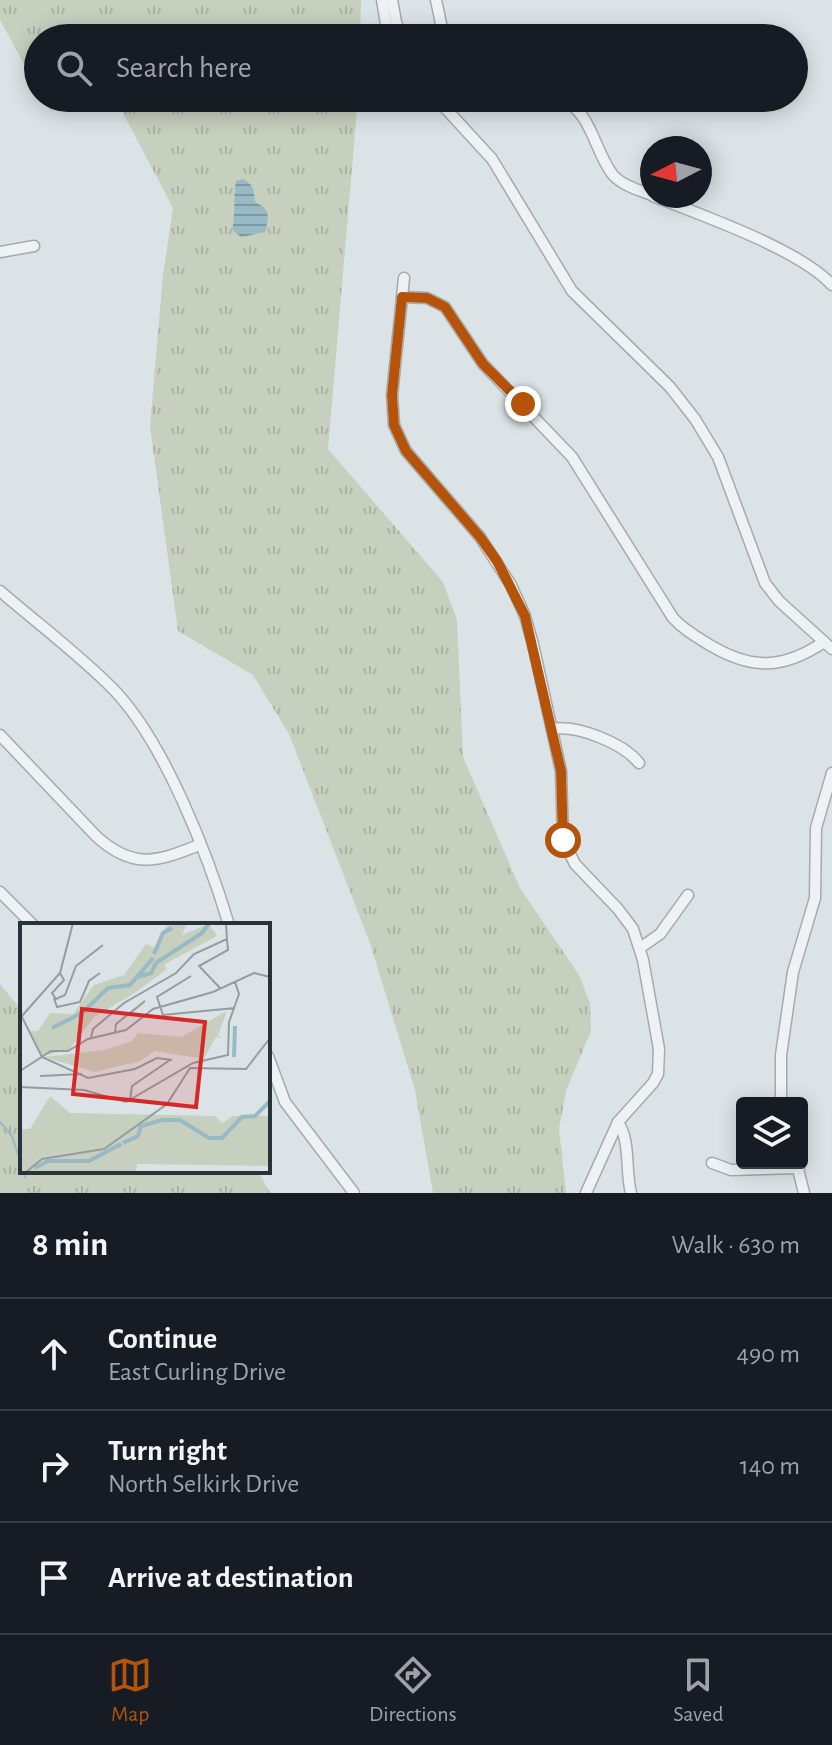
<!DOCTYPE html>
<html lang="en">
<head>
<meta charset="utf-8">
<style>
	body { margin:0; font-family:"Alegreya Sans",sans-serif; background:#242831; color:#f1f3f6 }
	.controls { position:absolute; right:24px; bottom:24px; display:grid; overflow:hidden; border-radius:8px; box-shadow:0 4px 20px #0003 }
	.controls button { width:72px; height:72px; display:grid; place-items:center; padding:0; border:0; border-bottom:2px solid #363941; background:#171b24; color:#f1f3f6; font:40px sans-serif }
	.compass { position:absolute; left:640px; top:136px; width:72px; height:72px; border-radius:50%; background:#171b24; box-shadow:0 4px 20px #0003; rotate:264deg }
	.stop { position:absolute; width:24px; height:24px; margin:-18px; border:6px solid #b45309; border-radius:50%; background:#fff }
	.stop.end { background:#b45309; border-color:#fff; box-shadow:0 2px 8px #0008 }
	.list { margin:0; padding:0; list-style:none }
	h2 { display:flex; justify-content:space-between; align-items:center; height:104px; margin:0; padding:0 32px; font-size:34px }
	h2 small { font-size:26px; font-weight:400; color:#9ea1a6 }
	.list li { display:grid; grid-template-columns:52px 1fr auto; gap:24px; align-items:center; box-sizing:border-box; height:112px; padding:0 32px; border-top:2px solid #363941 }
	.list b { display:block; font-size:30px; white-space:nowrap }
	.list p { margin:0; font-size:26px; white-space:nowrap; color:#9ea1a6 }
	.list em { font-size:26px; font-style:normal; color:#9ea1a6 }
	.icon { flex:none; width:44px; height:44px; fill:none; stroke:currentColor; stroke-width:2; stroke-linecap:round; stroke-linejoin:round }
	.map { position:relative; flex:none; width:832px; height:1193px; overflow:hidden }
	.search { position:absolute; background:#171b24; box-shadow:0 4px 20px #0003; left:24px; right:24px; top:24px; height:88px; display:flex; align-items:center; gap:20px; box-sizing:border-box; padding:0 28px; border-radius:44px; color:#9ea1a6; font-size:30px }
	.sheet { height:440px; background:#171b24 }
	nav { display:flex; justify-content:space-around; align-items:center; box-sizing:border-box; height:112px; border-top:2px solid #363941; background:#171b24; font-size:22px; color:#9ea1a6 }
	nav a { display:grid; justify-items:center; gap:4px }
	nav .on { color:#b45309 }
	.map>svg:first-child { display:block }
	.grass { fill:url(#grass-tufts) }
	.water { fill:url(#water-rules) }
	.lines { fill:none; stroke-linecap:round; stroke-linejoin:round }
	.stream { stroke:#98bac5; stroke-width:2 }
	.minor-casing { stroke:#a2abaf; stroke-width:13 }
	.minor { stroke:#eff2f4; stroke-width:10 }
	.route { stroke:#b45309; stroke-width:10 }
	.inset-river { fill:none; stroke:#98bac5; stroke-width:4 }
	.inset-road { fill:none; stroke:#949da2; stroke-width:2 }
	.view { fill:#d62828; fill-opacity:0.15; stroke:#d62828; stroke-width:4 }
	.inset-edge { fill:none; stroke:#27343b; stroke-width:4 }
</style>
</head>
<body>
<div class="map">
<svg width="832" height="1193" viewBox="0 0 832 1193">
	<defs>
		<pattern id="grass-tufts" width="24" height="20" patternUnits="userSpaceOnUse" patternTransform="scale(2)"><rect width="24" height="20" fill="#c7cfbe"/><path d="M3 7l-1-3M5 7V3M7 7l1-3M15 17l-1-3M17 17v-4M19 17l1-3" fill="none" stroke="#abb2a4"/></pattern>
		<pattern id="water-rules" width="6" height="5" patternUnits="userSpaceOnUse" patternTransform="scale(2)"><rect width="6" height="5" fill="#98bac5"/><path d="M0 2.5h6" fill="none" stroke="#7c98a1"/></pattern>
	</defs>
	<rect width="100%" height="100%" fill="#dce3e6"/>
	<g class="grass">
		<path d="M 0,0 L 361,0 L 360,38 L 38,38 L 38,69 L 24,64 L 0,20 Z"/>
		<path d="M 115,98 L 358,98 L 328,449 L 443,582 L 457,620 L 463,757 L 520,888 L 579,975 L 590,1003 L 591,1031 L 566,1091 L 559,1129 L 566,1193 L 433,1193 L 415,1090 L 370,943 L 289,734 L 253,675 L 178,631 L 150,426 L 163,275 L 173,208 Z"/>
		<path d="M 0,984 L 22,1011 L 22,1171 L 258,1171 L 270,1193 L 0,1193 Z"/>
	</g>
	<path class="water" d="M 243,179 C 254,185 254,191 255,202 C 271,210 269,216 265,232 L 241,237 L 232,230 C 236,214 233,197 236,181 Z"/>
	<g class="lines">
		<g class="stream">
			<path d="M 0,1122 L 12,1136 L 22,1167"/>
			<path d="M 23,1171 L 25,1177"/>
			<path d="M 37,1192 L 38,1193"/>
		</g>
		<g class="minor-casing">
			<g id="minor">
				<path d="M 382,0 L 386,24 L 392,38"/>
				<path d="M 392,0 L 396,22 L 402,38"/>
				<path d="M 436,0 L 444,38"/>
				<path d="M 436,98 L 492,159 L 572,291 L 670,387 L 695,419 L 718,457 L 765,583 L 779,601 L 832,649"/>
				<path d="M 476,98 L 495,100 L 507,98"/>
				<path d="M 560,98 C 592,111 594,151 613,175 C 623,186 639,190 652,195"/>
				<path d="M 653,196 C 701,215 799,249 832,285"/>
				<path d="M 0,252 L 34,246"/>
				<path d="M 404,278 L 392,395 L 394,425 L 406,451 L 480,537 L 511,585 L 525,616 L 533,644 L 561,771 L 563,840 L 575,864 L 618,909 L 633,929 L 643,960 L 659,1049 L 658,1074 L 653,1083 L 618,1122 L 586,1193"/>
				<path d="M 402,297 L 427,298 L 445,307 L 483,364 L 572,457 L 673,618 C 683,629 695,636 708,644 C 751,670 782,670 824,642"/>
				<path d="M 0,591 C 38,624 80,655 115,691 C 165,744 208,855 229,925"/>
				<path d="M 552,729 C 578,725 623,743 639,763"/>
				<path d="M 0,735 L 96,836 C 133,870 157,862 199,845"/>
				<path d="M 0,892 L 33,925"/>
				<path d="M 640,948 L 660,934 L 688,895"/>
				<path d="M 268,1056 L 285,1102 L 354,1193"/>
				<path d="M 781,1103 L 781,1055 L 793,972 L 815,898 L 816,828 L 832,773"/>
				<path d="M 618,1122 C 631,1142 625,1170 631,1193"/>
				<path d="M 712,1163 L 731,1170 L 799,1168"/>
				<path d="M 797,1165 L 804,1193"/>
			</g>
		</g>
		<use href="#minor" class="minor"/>
	</g>
	<g class="lines">
		<path class="route" d="M 523,404 L 483,364 L 445,307 L 427,298 L 402,297 L 392,395 L 394,425 L 406,451 L 480,537 L 497,561 L 525,616 L 561,771 L 563,840"/>
	</g>
	<g transform="translate(20 923)">
		<rect width="250" height="250" fill="#dce3e6"/>
		<path d="M 148,0 L 167,0 L 162,12 L 189,1 L 197,13 L 145,41 L 146,47 L 113,71 L 74,94 L 49,127 L 22,133 L 9,108 L 18,108 L 30,90 L 53,91 L 74,62 L 104,52 L 126,21 L 135,25 ZM 207,88 L 198,112 L 202,115 L 196,114 L 184,136 L 135,128 L 120,138 L 75,149 L 24,134 L 84,127 L 112,118 L 118,110 L 161,114 Z" fill="#c7cfbe"/>
		<path d="M 30,173 L 50,190 L 195,193 L 202,200 L 213,193 L 250,193 L 250,243 L 117,241 L 116,250 L 0,250 L 0,206 L 10,206 Z" fill="#c7cfbe"/>
		<path class="inset-river" d="M 134,31 L 143,10 L 152,5M 117,54 L 131,50 L 136,40 L 182,10 L 189,0M 63,89 L 88,65 L 110,62 L 133,35M 32,105 L 62,90M 214,134 L 215,103M 103,220 L 118,213 L 121,203 L 142,197 L 160,197 L 189,215 L 202,215 L 222,194 L 235,193 L 250,178M 15,245 L 28,238 L 69,238 L 101,221"/>
		<path class="inset-road" d="M 40,50 L 44,57 L 32,70 L 36,76 L 45,72 L 56,43 L 83,22M 171,53 L 137,74 L 143,92 L 215,85M 201,66 L 179,43 L 208,27 L 207,16M 34,75 L 37,84 L 60,79 L 69,58 L 80,50M 1,94 L 40,50 L 53,0M 2,94 L 22,134 L 68,155 L 115,146 L 137,135 L 152,137M 95,110 L 96,101 L 125,78 L 109,91M 71,115 L 73,106 L 104,80 L 156,50 L 174,31 L 207,16 L 206,0M 0,148 L 31,128 L 48,128 L 68,116 L 106,107 L 133,86 L 193,69 L 234,50 L 250,54M 20,153 L 62,151M 0,164 L 64,167 L 106,179 L 173,140 L 208,132 L 209,99 L 219,71 L 215,59M 110,177 L 112,163 L 150,137M 5,250 L 22,236 L 84,226 L 147,181 L 170,145 L 226,146 L 250,115"/>
		<path class="view" d="M 62,86 L 185,99 L 176,184 L 53,171 Z"/>
		<rect width="250" height="250" class="inset-edge"/>
	</g>
</svg>
<div class="controls">
<button><svg class="icon" aria-label="layers" viewBox="0 0 24 24"><path d="M12 4l9 5-9 5-9-5zM3 14l9 5 9-5"/></svg></button>
</div>
<svg class="compass" viewBox="-18 -18 36 36"><path d="M0-13l5 13h-10z" fill="#e53935"/><path d="M0 13l5-13h-10z" fill="#9ea1a6"/></svg>
<div class="stop" style="left:563px;top:840px"></div>
<div class="stop end" style="left:523px;top:404px"></div>
<div class="search"><svg class="icon" aria-label="search" viewBox="0 0 24 24"><circle cx="10" cy="10" r="6"/><path d="M15 15l6 6"/></svg>Search here</div>
</div>
<section class="sheet">
<h2>8 min<small>Walk · 630 m</small></h2>
<ul class="list">
<li><svg class="icon" aria-label="ahead" viewBox="0 0 24 24"><path d="M12 20V5M6 11l6-6 6 6"/></svg><div><b>Continue</b><p>East Curling Drive</p></div><em>490 m</em></li>
<li><svg class="icon" aria-label="right" viewBox="0 0 24 24"><path d="M7 20v-9h11M14 6l5 5-5 5"/></svg><div><b>Turn right</b><p>North Selkirk Drive</p></div><em>140 m</em></li>
<li><svg class="icon" aria-label="arrive" viewBox="0 0 24 24"><path d="M6 21V4h12l-3 4 3 4H6"/></svg><div><b>Arrive at destination</b></div></li>
</ul>
</section>
<nav>
<a class="on"><svg class="icon" aria-label="map" viewBox="0 0 24 24"><path d="M3 6l6-2 6 2 6-2v14l-6 2-6-2-6 2zM9 4v14M15 6v14"/></svg>Map</a>
<a><svg class="icon" aria-label="directions" viewBox="0 0 24 24"><path d="M12 3l9 9-9 9-9-9zM9 14v-3h6M13 9l2 2-2 2"/></svg>Directions</a>
<a><svg class="icon" aria-label="saved" viewBox="0 0 24 24"><path d="M7 4h10v16l-5-4-5 4z"/></svg>Saved</a>
</nav>
</body>
</html>
